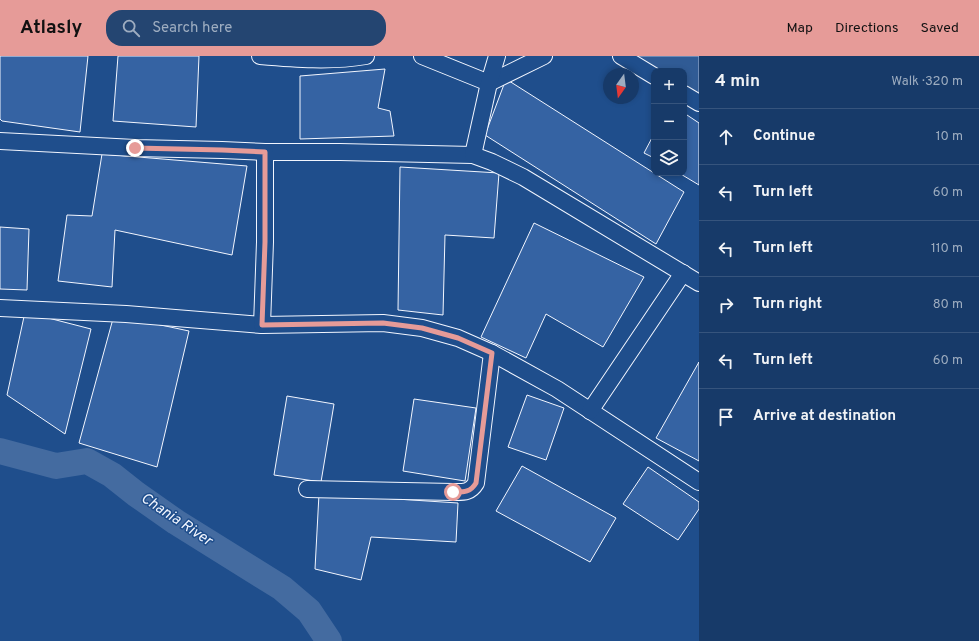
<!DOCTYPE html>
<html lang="en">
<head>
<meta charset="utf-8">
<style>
	body { margin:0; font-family:Overpass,sans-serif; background:#244571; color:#f1f3f6 }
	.controls { position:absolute; right:12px; top:12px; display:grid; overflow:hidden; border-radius:8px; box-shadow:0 2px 6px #0003 }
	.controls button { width:36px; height:36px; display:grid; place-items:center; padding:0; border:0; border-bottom:1px solid #36547d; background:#173a69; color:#f1f3f6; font:20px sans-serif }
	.compass { position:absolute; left:603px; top:12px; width:36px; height:36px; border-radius:50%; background:#173a69; box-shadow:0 2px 6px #0003; rotate:194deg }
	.stop { position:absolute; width:12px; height:12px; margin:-9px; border:3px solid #e69b98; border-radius:50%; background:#fff }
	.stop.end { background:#e69b98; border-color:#fff; box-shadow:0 1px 4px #0008 }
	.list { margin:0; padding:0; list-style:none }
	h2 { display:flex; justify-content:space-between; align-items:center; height:52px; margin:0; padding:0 16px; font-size:17px }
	h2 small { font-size:13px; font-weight:400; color:#9eadc0 }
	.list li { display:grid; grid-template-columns:26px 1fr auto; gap:12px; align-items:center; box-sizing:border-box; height:56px; padding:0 16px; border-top:1px solid #36547d }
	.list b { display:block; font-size:15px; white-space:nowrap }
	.list em { font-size:13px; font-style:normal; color:#9eadc0 }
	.icon { flex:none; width:22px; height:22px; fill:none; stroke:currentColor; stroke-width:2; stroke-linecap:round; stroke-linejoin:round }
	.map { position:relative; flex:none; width:699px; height:585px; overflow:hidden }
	header { display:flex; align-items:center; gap:24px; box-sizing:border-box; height:56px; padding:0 20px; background:#e69b98; color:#111 }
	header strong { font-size:19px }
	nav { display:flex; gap:22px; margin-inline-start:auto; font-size:14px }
	.search { width:280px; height:36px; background:#244571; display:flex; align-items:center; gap:10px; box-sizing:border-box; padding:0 14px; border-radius:16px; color:#9eadc0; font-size:15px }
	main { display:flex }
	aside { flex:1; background:#173a69 }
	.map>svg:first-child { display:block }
	.built { fill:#305b95; stroke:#a8bbd7 }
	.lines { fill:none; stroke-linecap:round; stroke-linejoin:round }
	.river { stroke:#446ba0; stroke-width:26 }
	.building { fill:#3563a3; stroke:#f2f6ff }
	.minor-casing { stroke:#f2f6ff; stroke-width:18 }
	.minor { stroke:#1f4e8c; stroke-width:16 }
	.route { stroke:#e69b98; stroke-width:5 }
	.labels { text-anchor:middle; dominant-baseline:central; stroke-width:3; stroke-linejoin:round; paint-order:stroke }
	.water-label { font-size:15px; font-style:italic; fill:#f2f6ff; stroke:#1f4e8c }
</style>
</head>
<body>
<header>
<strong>Atlasly</strong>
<div class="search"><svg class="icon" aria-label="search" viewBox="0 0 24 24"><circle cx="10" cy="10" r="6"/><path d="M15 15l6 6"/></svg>Search here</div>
<nav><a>Map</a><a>Directions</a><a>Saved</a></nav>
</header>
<main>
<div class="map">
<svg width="699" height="585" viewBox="0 0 699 585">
	<rect width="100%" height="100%" fill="#1f4e8c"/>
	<path class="built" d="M 632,0 L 699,0 L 699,40 L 684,30 L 684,15 L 658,15 Z"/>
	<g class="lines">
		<path class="river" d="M 0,395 L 56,410 L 87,405 L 112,419 L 136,438 L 176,466 L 282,532 L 309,555 L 329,585"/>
	</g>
	<g class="building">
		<path d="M 0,0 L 88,0 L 80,76 L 2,65 L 0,63 Z"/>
		<path d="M 118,0 L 199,0 L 196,71 L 113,65 Z"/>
		<path d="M 385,13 L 378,52 L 390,55 L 394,80 L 300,83 L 300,20 Z"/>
		<path d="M 506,23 L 684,136 L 656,188 L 485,79 Z"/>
		<path d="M 684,57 L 699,67 L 699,129 L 679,117 L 684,117 Z"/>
		<path d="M 654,78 L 654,102 L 644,97 Z"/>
		<path d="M 102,98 L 247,110 L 232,199 L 115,174 L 112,231 L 58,225 L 67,159 L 92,160 Z"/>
		<path d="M 400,111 L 499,117 L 494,182 L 445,179 L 443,259 L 398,254 Z"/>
		<path d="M 534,167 L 644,221 L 603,291 L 546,258 L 526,302 L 481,281 Z"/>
		<path d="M 0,171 L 29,173 L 27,234 L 0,233 Z"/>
		<path d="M 25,256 L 91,273 L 65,378 L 7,339 Z"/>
		<path d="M 114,259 L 189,275 L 157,411 L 79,387 Z"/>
		<path d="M 699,306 L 699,405 L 656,382 Z"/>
		<path d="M 527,339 L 564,352 L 546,404 L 508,391 Z"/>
		<path d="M 287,340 L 334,348 L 321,426 L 274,419 Z"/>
		<path d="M 414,343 L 476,352 L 465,425 L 403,415 Z"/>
		<path d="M 522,410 L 616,462 L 590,506 L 496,455 Z"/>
		<path d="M 648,411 L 699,446 L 699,453 L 678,484 L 623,448 Z"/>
		<path d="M 319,438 L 458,447 L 456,486 L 371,481 L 361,524 L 315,513 Z"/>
	</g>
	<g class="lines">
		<g class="minor-casing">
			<g id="minor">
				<path d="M 260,0 C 295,3 331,6 366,0"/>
				<path d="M 422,0 L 489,27 L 544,0"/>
				<path d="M 621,0 L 654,20"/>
				<path d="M 684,38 L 699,47"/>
				<path d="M 0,85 L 135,92 L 222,94 L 265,96 L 340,96 L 473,99 L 492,106 L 523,121 L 699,227"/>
				<path d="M 473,99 L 489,27 L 497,0"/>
				<path d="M 0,252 L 126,258 L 262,269 L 383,267 L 422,272 L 458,282 L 492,297 L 557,333 L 699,426"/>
				<path d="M 262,269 L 265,186 L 265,96"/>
				<path d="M 590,355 L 683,217"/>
				<path d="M 307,433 L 453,436 C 463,436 470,437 476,427 L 492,297"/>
			</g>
		</g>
		<use href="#minor" class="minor"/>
	</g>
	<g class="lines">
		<path class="route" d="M 135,92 L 222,94 L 265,96 L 265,186 L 262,269 L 383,267 L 422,272 L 458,282 L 492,297 L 476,427 C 470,437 463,436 453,436"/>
	</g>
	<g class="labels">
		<g class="water-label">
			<text transform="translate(176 464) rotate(34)">Chania River</text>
		</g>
	</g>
</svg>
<div class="controls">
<button>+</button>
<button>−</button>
<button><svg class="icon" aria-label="layers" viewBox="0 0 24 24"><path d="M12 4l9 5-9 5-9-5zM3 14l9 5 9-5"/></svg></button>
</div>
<svg class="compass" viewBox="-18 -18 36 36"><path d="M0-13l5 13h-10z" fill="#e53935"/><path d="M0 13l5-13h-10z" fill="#9eadc0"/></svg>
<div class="stop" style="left:453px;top:436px"></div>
<div class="stop end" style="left:135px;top:92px"></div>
</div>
<aside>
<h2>4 min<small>Walk · 320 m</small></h2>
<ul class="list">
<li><svg class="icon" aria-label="ahead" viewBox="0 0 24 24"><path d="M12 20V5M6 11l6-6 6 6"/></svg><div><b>Continue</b></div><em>10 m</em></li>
<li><svg class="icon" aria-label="left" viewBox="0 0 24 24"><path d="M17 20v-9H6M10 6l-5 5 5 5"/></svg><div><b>Turn left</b></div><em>60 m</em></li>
<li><svg class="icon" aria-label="left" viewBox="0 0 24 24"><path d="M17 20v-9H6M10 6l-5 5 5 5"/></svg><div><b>Turn left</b></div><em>110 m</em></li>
<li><svg class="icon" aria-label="right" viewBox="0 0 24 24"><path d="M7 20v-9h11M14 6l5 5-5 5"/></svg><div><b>Turn right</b></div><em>80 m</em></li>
<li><svg class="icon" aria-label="left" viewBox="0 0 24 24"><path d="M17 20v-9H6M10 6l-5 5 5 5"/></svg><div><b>Turn left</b></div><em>60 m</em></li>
<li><svg class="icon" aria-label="arrive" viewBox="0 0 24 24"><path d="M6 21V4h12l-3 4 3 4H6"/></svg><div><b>Arrive at destination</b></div></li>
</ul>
</aside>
</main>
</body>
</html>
